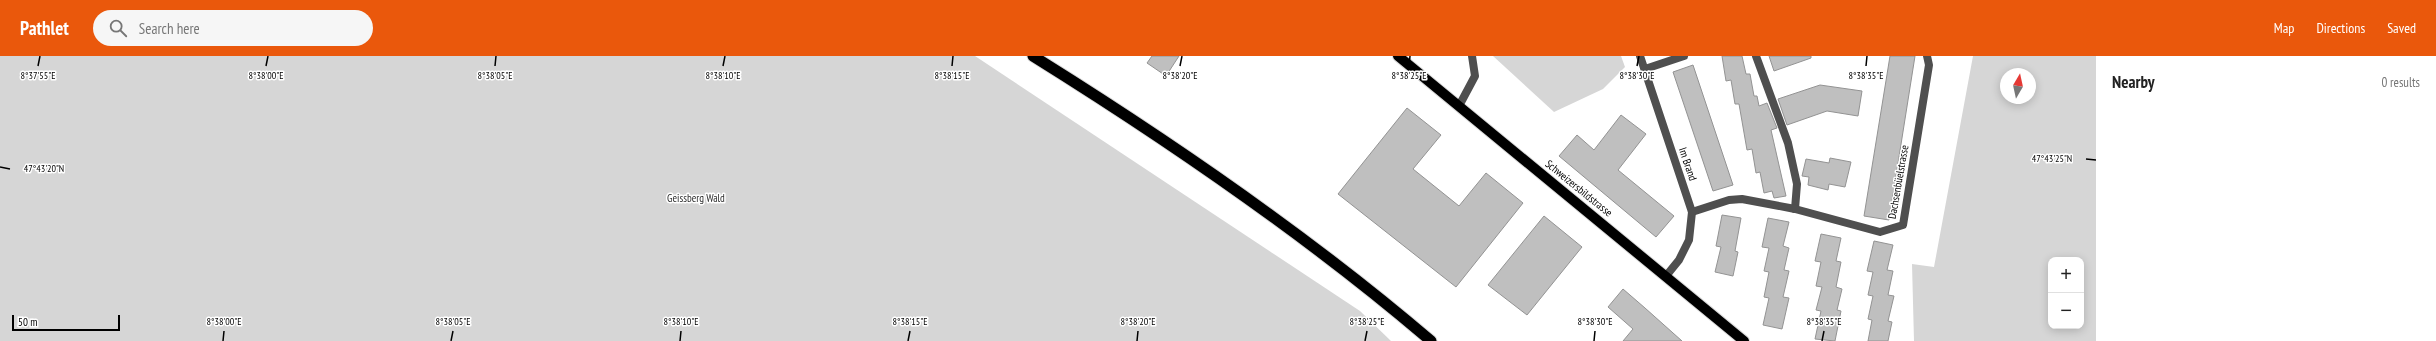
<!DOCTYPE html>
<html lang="en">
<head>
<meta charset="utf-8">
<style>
	body { margin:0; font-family:"PT Sans Narrow",sans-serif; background:#f6f6f6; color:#222 }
	.controls { position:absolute; right:12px; bottom:12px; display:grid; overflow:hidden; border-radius:8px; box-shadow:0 2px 10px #0003 }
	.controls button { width:36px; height:36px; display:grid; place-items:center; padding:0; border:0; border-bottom:1px solid #e0e0e0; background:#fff; color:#222; font:20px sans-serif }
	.compass { position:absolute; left:2000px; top:12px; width:36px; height:36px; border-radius:50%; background:#fff; box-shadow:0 2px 10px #0003; rotate:9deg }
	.scale { position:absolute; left:12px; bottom:10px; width:108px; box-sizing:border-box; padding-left:4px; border:2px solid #000; border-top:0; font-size:11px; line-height:14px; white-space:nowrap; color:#000; -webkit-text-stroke:3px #fff; paint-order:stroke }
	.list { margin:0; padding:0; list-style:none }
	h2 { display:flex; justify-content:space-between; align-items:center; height:52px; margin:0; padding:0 16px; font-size:17px }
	h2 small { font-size:13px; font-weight:400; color:#767676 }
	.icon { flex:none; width:22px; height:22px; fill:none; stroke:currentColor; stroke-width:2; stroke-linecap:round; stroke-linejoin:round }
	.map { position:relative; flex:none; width:2096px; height:285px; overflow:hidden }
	header { display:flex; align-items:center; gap:24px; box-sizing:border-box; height:56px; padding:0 20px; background:#ea580c; color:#fff }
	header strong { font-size:19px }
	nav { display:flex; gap:22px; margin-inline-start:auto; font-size:14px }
	.search { width:280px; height:36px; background:#f6f6f6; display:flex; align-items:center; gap:10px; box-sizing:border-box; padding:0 14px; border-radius:22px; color:#767676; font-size:15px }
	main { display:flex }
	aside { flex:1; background:#fff }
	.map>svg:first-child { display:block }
	.green { fill:#d6d6d6; fill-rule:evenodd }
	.building { fill:#bfbfbf; stroke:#939393 }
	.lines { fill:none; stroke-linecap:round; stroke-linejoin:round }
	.primary-casing { stroke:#dbdbdb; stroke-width:12 }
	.trunk-casing { stroke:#dbdbdb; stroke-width:13 }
	.minor { stroke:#4f4f4f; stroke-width:8 }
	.primary { stroke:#000; stroke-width:10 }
	.trunk { stroke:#000; stroke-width:11 }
	.ticks { fill:none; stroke:#000; stroke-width:1.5 }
	.labels { text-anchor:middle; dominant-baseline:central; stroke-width:3; stroke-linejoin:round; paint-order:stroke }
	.street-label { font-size:11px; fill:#000; stroke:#fff }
	.park-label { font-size:11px; fill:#2d2d2d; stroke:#fff }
	.ticks-label { font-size:10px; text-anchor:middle; fill:#000; stroke:#fff; stroke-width:3; stroke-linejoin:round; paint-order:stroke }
</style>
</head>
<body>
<header>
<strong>Pathlet</strong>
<div class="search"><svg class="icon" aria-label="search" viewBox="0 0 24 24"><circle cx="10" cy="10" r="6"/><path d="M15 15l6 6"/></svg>Search here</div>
<nav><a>Map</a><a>Directions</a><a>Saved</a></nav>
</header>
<main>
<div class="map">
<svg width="2096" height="285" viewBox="0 0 2096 285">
	<rect width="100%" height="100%" fill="#fff"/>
	<g class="green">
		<path d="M 0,0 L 975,0 L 1360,255 L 1391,285 L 0,285 Z"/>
		<path d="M 1493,0 L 1621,0 L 1625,11 L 1603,33 L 1554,56 Z"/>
		<path d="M 1973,0 L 2096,0 L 2096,285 L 1914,285 L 1912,208 L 1934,211 ZM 2006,18 L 2030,18 L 2030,42 L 2006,42 ZM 2051,204 L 2081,204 L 2081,270 L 2051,270 Z"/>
	</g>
	<g class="building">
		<path d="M 1152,0 L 1179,0 L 1166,20 L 1147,7 Z"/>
		<path d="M 1722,0 L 1742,0 L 1746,18 L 1750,18 L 1754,40 L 1757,40 L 1759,50 L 1767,47 L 1777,72 L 1771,74 L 1786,140 L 1774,142 L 1772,135 L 1764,137 L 1760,116 L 1756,117 L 1752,93 L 1747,94 L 1739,48 L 1735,48 L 1731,24 L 1726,25 Z"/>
		<path d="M 1769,0 L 1811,0 L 1811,2 L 1774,15 Z"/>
		<path d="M 1890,0 L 1915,0 L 1889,164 L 1864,160 Z"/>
		<path d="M 1693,9 L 1733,129 L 1713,135 L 1673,16 Z"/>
		<path d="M 1820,29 L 1862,35 L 1858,60 L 1827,55 L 1787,69 L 1778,43 Z"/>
		<path d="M 1407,52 L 1441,79 L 1413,113 L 1459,150 L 1486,117 L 1523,147 L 1456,231 L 1338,138 Z"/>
		<path d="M 1621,59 L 1646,78 L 1618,114 L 1674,160 L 1656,181 L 1559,100 L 1577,79 L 1594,94 Z"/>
		<path d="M 1830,102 L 1851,106 L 1845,131 L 1829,128 L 1828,134 L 1808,129 L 1809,121 L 1802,120 L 1806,103 L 1829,107 Z"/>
		<path d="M 1722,159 L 1741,162 L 1735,195 L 1738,196 L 1733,220 L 1715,216 L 1721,191 L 1716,190 Z"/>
		<path d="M 1544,160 L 1582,191 L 1527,259 L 1488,229 Z"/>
		<path d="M 1768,162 L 1789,166 L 1783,190 L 1789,192 L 1784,214 L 1789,215 L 1783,241 L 1789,242 L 1782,273 L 1763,269 L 1769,242 L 1764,241 L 1769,216 L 1764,215 L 1769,192 L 1762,191 Z"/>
		<path d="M 1821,178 L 1841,182 L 1836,205 L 1841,206 L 1836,231 L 1842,233 L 1837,254 L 1841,255 L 1835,285 L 1815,283 L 1821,255 L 1816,254 L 1822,231 L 1816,230 L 1821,206 L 1815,205 Z"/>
		<path d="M 1874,185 L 1893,189 L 1887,214 L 1893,215 L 1888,239 L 1894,240 L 1888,265 L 1892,266 L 1888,285 L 1868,285 L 1872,264 L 1868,263 L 1873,240 L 1868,239 L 1873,216 L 1867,215 Z"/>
		<path d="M 1623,233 L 1645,252 L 1682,285 L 1623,285 L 1633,273 L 1608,251 Z"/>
	</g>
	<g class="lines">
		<g class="primary-casing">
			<path id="primary" d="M 1398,0 L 1744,285"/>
		</g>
		<g class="trunk-casing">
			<path id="trunk" d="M 1033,0 C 1171,86 1307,179 1431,285"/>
		</g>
		<g class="minor">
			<path d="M 1640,0 L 1692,156 L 1689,184 L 1679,204 L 1666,220"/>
			<path d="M 1756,0 L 1788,87 L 1797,128 L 1795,153"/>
			<path d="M 1645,13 L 1684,0"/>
			<path d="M 1459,50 L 1475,20 L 1472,0"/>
			<path d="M 1692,156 L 1729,144 L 1742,143 L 1795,153 L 1880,176 L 1903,169 L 1929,9 L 1927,0"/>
		</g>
		<use href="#primary" class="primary"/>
		<use href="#trunk" class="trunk"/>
	</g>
	<path class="ticks" d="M 38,10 L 40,0M 266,10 L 268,0M 495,10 L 496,0M 723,10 L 725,0M 952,10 L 953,0M 1180,10 L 1182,0M 1409,10 L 1410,0M 1637,10 L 1639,0M 1866,10 L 1867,0M 2086,103 L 2096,104M 0,111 L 10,113M 223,285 L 224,275M 451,285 L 453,275M 680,285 L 681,275M 908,285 L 910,275M 1137,285 L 1138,275M 1365,285 L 1367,275M 1594,285 L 1595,275M 1822,285 L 1824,275"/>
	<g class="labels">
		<g class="street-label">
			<text transform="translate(1688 108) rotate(71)">Im Brand</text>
			<text transform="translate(1898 126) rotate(-80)">Dachsenbüelstrasse</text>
			<text transform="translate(1579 132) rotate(39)">Schweizersbildstrasse</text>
		</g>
		<g class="park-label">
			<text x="696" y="142">Geissberg Wald</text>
		</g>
	</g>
	<g class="ticks-label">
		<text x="38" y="23">8°37'55"E</text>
		<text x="266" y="23">8°38'00"E</text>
		<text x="495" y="23">8°38'05"E</text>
		<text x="723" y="23">8°38'10"E</text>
		<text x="952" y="23">8°38'15"E</text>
		<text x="1409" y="23">8°38'25"E</text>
		<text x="1180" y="23">8°38'20"E</text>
		<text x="1637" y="23">8°38'30"E</text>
		<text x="1866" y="23">8°38'35"E</text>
		<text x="2052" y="106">47°43'25"N</text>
		<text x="44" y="116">47°43'20"N</text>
		<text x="224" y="269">8°38'00"E</text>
		<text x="453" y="269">8°38'05"E</text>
		<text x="681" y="269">8°38'10"E</text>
		<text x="910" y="269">8°38'15"E</text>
		<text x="1138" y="269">8°38'20"E</text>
		<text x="1367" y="269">8°38'25"E</text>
		<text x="1595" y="269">8°38'30"E</text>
		<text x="1824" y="269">8°38'35"E</text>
	</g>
</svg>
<div class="controls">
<button>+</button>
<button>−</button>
</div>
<svg class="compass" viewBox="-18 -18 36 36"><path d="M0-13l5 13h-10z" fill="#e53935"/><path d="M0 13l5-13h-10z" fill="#767676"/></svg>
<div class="scale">50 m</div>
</div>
<aside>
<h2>Nearby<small>0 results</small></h2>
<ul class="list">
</ul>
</aside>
</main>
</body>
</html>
